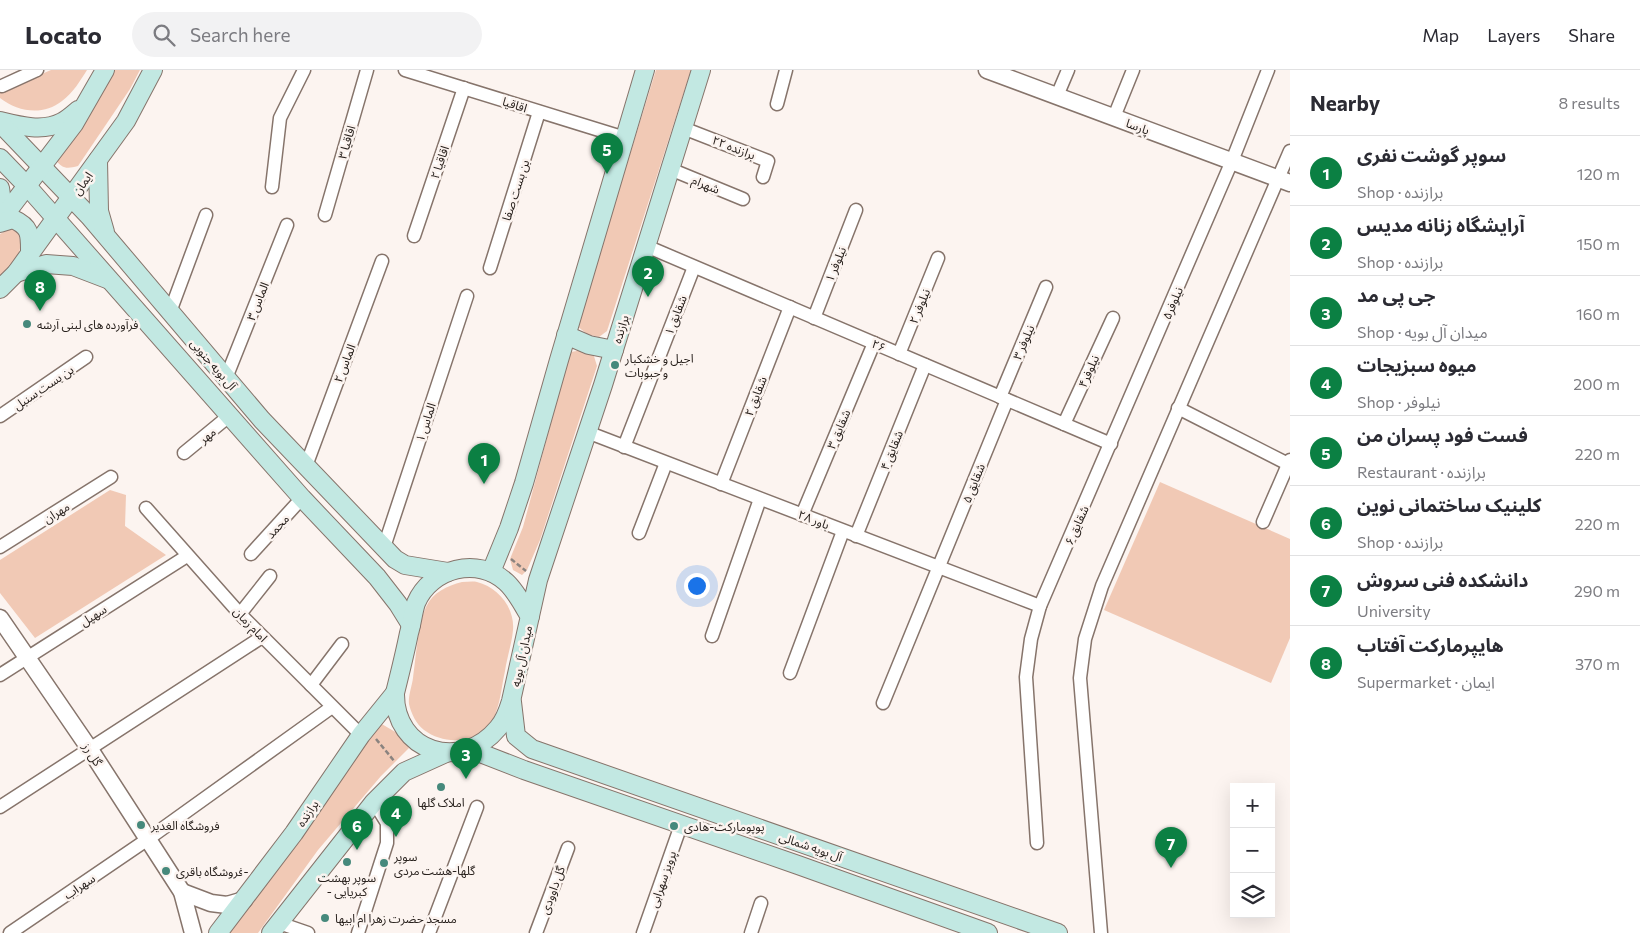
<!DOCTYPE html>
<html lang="en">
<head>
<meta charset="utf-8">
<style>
	body { margin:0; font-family:Commissioner,"Noto Sans Arabic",sans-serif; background:#f2f2f3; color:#2b2b33 }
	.controls { position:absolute; right:15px; bottom:15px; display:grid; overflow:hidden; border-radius:0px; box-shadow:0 5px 20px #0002 }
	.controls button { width:45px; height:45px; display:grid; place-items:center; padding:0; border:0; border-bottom:1px solid #e1e1e2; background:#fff; color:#2b2b33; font:25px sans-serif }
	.you { position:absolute; left:696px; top:515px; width:18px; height:18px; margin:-12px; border:4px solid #fff; border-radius:50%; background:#1a73e8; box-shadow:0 0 0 8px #1a73e833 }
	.badge { display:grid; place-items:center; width:32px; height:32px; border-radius:50%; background:#0b8043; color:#fff; font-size:16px; font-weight:700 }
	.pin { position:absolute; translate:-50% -41px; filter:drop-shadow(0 1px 2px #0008) }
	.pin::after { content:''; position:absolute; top:26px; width:18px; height:15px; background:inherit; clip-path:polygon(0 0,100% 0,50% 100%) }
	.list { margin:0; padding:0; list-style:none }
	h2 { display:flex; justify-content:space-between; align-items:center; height:65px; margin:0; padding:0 20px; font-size:21px }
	h2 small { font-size:16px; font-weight:400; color:#7c7c81 }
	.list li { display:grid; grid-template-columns:32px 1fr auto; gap:15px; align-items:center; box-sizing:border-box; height:70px; padding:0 20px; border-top:1px solid #e1e1e2 }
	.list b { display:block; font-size:19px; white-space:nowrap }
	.list p { margin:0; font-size:16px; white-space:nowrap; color:#7c7c81 }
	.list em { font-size:16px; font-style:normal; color:#7c7c81 }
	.icon { flex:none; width:28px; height:28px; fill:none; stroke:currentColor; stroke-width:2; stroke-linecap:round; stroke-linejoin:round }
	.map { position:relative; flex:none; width:1290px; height:863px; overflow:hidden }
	header { display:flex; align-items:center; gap:30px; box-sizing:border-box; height:70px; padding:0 25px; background:#fff; border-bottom:1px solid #e1e1e2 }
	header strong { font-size:24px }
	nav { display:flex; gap:28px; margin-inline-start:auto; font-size:18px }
	.search { width:350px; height:45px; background:#f2f2f3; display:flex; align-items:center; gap:12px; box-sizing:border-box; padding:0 18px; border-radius:28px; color:#7c7c81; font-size:19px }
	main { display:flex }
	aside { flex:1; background:#fff }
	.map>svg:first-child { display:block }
	.green { fill:#f1c9b5 }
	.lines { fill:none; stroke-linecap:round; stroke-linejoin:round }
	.minor-casing { stroke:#86746b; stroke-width:15 }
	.tertiary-casing { stroke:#86746b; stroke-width:19 }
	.secondary-casing { stroke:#86746b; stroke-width:20 }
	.path { stroke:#8a837f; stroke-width:2.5; stroke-dasharray:5 2.5; stroke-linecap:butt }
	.minor { stroke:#fff; stroke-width:12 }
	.tertiary { stroke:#fff; stroke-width:16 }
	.secondary { stroke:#c2e8e2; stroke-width:18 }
	.poi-dot { fill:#46897c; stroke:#fcf4f0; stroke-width:2 }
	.labels { text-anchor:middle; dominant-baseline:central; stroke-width:5; stroke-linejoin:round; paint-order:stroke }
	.street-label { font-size:12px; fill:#28211d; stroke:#fcf4f0 }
	.poi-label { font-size:12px; fill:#28211d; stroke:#fcf4f0; text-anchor:start }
</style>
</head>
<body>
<header>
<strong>Locato</strong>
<div class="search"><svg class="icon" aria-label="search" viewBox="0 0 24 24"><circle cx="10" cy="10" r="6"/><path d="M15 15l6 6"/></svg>Search here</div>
<nav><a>Map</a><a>Layers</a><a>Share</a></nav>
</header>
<main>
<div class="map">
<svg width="1290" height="863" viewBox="0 0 1290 863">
	<rect width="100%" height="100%" fill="#fcf4f0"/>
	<g class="green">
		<path d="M 51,0 L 87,0 C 80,11 73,23 62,31 C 43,46 18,42 0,28 L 0,22 Z"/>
		<path d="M 110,0 L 140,0 L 130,19 L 78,96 C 67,99 62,99 55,89 Z"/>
		<path d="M 656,0 L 691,0 L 607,261 L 599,267 L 587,264 L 577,256 Z"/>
		<path d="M 15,156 C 27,179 17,192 0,209 L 0,164 Z"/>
		<path d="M 584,280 L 593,283 L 597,296 L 540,470 L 527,500 L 522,505 L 513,500 L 510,489 L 523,457 L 570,282 Z"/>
		<path d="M 1160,412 L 1290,469 L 1290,568 L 1271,613 L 1104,540 Z"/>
		<path d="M 110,420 L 126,425 L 125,456 L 166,485 L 35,568 L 0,523 L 0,490 Z"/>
		<path d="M 462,512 C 467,512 473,511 477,512 C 498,517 515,538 513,560 C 512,573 507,587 505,601 C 502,614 501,629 496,642 C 486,672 448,678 424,660 C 416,654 411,643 409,634 C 408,626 412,616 413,608 C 416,587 418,555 426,537 C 433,522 447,516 462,512 Z"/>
		<path d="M 380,653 L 397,663 L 409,678 L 381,706 L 318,780 L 258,863 L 227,863 L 314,748 Z"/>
	</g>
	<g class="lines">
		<g class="minor-casing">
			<g id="minor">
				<path d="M 405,0 L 625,68"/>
				<path d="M 2,16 L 37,0"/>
				<path d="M 1057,26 L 1068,0"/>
				<path d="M 777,34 L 786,0"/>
				<path d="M 1114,47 L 1133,0"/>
				<path d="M 683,58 L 768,91 L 763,107"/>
				<path d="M 670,99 L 743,129"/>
				<path d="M 272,117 L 280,48 L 304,0"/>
				<path d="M 325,145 L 367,0"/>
				<path d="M 414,166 L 464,18"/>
				<path d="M 646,176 L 1111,374"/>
				<path d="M 490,198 L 539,42"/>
				<path d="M 170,242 L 206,145"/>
				<path d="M 814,248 L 856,140"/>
				<path d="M 899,284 L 938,188"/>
				<path d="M 226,308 L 287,155"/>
				<path d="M 1000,327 L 1046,217"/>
				<path d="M 1178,338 L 1290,395"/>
				<path d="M 0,346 L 86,287"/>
				<path d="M 1064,354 L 1113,248"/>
				<path d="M 587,362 L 1040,536"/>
				<path d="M 624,377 L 694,197"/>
				<path d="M 184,383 L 229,346"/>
				<path d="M 306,396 L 382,191"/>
				<path d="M 721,414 L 790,237"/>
				<path d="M 146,438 L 240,544 L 361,665"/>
				<path d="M 802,445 L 874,273"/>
				<path d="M 1263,452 L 1290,390"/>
				<path d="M 639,463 L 666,393"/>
				<path d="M 856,466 L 925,295"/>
				<path d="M 0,477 L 111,407"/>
				<path d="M 384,477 L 467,226"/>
				<path d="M 251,484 L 302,428"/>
				<path d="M 240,544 L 270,506"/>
				<path d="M 712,566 L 760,429"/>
				<path d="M 790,603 L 843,461"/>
				<path d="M 0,605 L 187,486"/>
				<path d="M 311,615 L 342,574"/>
				<path d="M 883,633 L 1007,330"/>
				<path d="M 0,737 L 262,567"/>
				<path d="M 1037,773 L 1026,607 L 1031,569 L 1040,536 L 1232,91 L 1268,0"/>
				<path d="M 279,853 L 308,863"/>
				<path d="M 10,863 L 148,769 L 332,637"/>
				<path d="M 358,863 L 387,773 L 387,753 L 374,732"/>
				<path d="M 429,863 L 477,737"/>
				<path d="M 536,863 L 568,778"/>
				<path d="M 643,863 L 681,755"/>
				<path d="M 751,863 L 761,833"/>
				<path d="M 1101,863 L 1080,608 L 1085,569 L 1102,516 L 1290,81"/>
			</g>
		</g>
		<g class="tertiary-casing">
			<g id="tertiary">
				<path d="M 987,0 L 1290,113"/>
				<path d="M 0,548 L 89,678 L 182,822 L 193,863"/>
				<path d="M 182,822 L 211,833 L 227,835 L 244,830"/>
			</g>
		</g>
		<g class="secondary-casing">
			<g id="secondary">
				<path d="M 0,51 C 20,56 43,62 62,52 C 68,49 73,44 78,40"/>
				<path d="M 0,53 L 89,146 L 262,350 L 395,489 L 405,495 L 448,502"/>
				<path d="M 0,88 L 27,116 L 302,428 L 377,507 L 398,534 L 411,555"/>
				<path d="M 98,90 L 99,141 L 105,162"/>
				<path d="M 0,118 L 4,146"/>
				<path d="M 0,151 L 74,54 L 105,0"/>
				<path d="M 0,153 L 13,149 C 31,157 30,165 30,183"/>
				<path d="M 16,203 L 46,194 L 73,196 L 107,209"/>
				<path d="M 0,219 L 16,203 L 126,51 L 153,0"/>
				<path d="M 566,265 L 589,275 L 614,280"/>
				<path d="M 491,502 L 509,458 L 524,413 L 559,290 L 645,0"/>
				<path d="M 530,547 C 523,535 516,521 506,512 C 478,486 431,498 416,533 C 413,542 412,553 409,563 C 405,583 400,603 395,623 C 394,682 461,703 498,658 C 505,650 508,641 511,631 L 538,510 L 603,315 L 701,0"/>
				<path d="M 512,632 L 516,666 L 532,679 L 1058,863"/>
				<path d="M 470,679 L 524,700 L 798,795 L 988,863"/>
				<path d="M 218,863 L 294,763 L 361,665 L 395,623"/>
				<path d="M 271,863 L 374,732 L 404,702 L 446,683"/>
			</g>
		</g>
		<g class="path">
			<path d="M 511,489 L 526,501"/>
			<path d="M 376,669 L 395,692"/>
		</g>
		<use href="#minor" class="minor"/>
		<use href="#tertiary" class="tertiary"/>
		<use href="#secondary" class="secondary"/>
	</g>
	<g class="poi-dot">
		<circle cx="27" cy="254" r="5"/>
		<circle cx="615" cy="295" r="5"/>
		<circle cx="441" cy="717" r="5"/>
		<circle cx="141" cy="755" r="5"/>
		<circle cx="674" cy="756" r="5"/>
		<circle cx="347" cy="792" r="5"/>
		<circle cx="384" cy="793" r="5"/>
		<circle cx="166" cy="801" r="5"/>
		<circle cx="325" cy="848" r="5"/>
	</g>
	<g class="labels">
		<g class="street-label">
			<text transform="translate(515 34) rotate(18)">اقاقیا</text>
			<text transform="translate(1138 56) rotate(20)">پارسا</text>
			<text transform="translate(346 72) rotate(-74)">اقاقیا ۳</text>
			<text transform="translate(734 77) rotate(21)">برازنده ۲۲</text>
			<text transform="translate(439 92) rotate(-71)">اقاقیا ۲</text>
			<text transform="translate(82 113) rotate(-55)">ایمان</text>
			<text transform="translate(706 114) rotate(22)">شهرام</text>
			<text transform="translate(515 120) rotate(-72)">بن بست صفا</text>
			<text transform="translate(835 194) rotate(-68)">نیلوفر ۱</text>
			<text transform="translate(257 231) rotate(-68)">الماس ۳</text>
			<text transform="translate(1172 233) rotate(-67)">نیلوفر۵</text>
			<text transform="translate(919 236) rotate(-68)">نیلوفر ۲</text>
			<text transform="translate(675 245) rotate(-69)">شقایق ۱</text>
			<text transform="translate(620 259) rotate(-73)">برازنده</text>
			<text transform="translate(1023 272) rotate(-67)">نیلوفر ۳</text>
			<text transform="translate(879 275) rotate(23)">۲۶</text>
			<text transform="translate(344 293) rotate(-69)">الماس ۲</text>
			<text transform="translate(214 294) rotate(49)">آل بویه جنوبی</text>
			<text transform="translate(1088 301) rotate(-66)">نیلوفر۴</text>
			<text transform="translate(43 317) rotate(-34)">بن بست سنبل</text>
			<text transform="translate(755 326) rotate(-69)">شقایق ۲</text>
			<text transform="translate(425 352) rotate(-72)">الماس ۱</text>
			<text transform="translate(838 359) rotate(-67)">شقایق ۳</text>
			<text transform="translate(207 365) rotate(-39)">مهر</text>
			<text transform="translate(891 380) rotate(-68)">شقایق ۴</text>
			<text transform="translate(973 413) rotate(-68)">شقایق ۵</text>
			<text transform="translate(56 442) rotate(-32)">مهران</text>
			<text transform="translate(814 449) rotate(21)">باور ۲۸</text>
			<text transform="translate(1076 455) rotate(-66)">شقایق ۶</text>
			<text transform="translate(277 456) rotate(-48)">محمد</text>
			<text transform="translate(93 545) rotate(-32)">سهیل</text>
			<text transform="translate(251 554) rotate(46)">امام زمان</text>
			<text transform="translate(521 586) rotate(-78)">میدان آل بویه</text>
			<text transform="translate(93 684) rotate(57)">گل رز</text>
			<text transform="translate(307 743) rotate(-56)">برازنده</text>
			<text transform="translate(811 776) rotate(19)">آل بویه شمالی</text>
			<text transform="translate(662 809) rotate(-71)">پرویز سهرابی</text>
			<text transform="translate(79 816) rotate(-34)">سهراب</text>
			<text transform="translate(552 820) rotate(-70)">گل داوودی</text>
		</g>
		<g class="poi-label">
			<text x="37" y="254">فرآورده های لبنی آرشه</text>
			<text x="625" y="288">اجیل و خشکبار<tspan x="625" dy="14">و حبوبات</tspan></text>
			<text x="441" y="732" text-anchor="middle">املاک گلها</text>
			<text x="151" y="755">فروشگاه الغدیر</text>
			<text x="684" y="756">پوپومارکت-هادی</text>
			<text x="394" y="786">سوپر<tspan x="394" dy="14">گلها-هشت مردی</tspan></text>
			<text x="176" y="801">فروشگاه باقری-</text>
			<text x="347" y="807" text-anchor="middle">سوپر بهشت<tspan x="347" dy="14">- کبریایی</tspan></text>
			<text x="335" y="848">مسجد حضرت زهرا ام ابیها</text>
		</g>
	</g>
</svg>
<div class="controls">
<button>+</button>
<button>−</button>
<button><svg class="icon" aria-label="layers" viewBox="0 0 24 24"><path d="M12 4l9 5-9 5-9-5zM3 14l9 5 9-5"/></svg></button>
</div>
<div class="you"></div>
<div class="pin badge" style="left:484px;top:414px">1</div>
<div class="pin badge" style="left:648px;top:227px">2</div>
<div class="pin badge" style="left:466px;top:709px">3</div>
<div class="pin badge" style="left:396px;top:767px">4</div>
<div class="pin badge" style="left:607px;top:104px">5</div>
<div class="pin badge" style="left:357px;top:780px">6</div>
<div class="pin badge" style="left:1171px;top:798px">7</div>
<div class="pin badge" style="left:40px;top:241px">8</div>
</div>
<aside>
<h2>Nearby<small>8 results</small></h2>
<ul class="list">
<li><span class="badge">1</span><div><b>سوپر گوشت نفری</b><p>Shop · برازنده</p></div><em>120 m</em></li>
<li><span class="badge">2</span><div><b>آرایشگاه زنانه مدیس</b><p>Shop · برازنده</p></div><em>150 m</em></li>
<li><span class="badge">3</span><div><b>جی پی مد</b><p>Shop · میدان آل بویه</p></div><em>160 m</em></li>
<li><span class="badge">4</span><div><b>میوه سبزیجات</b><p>Shop · نیلوفر</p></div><em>200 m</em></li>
<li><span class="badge">5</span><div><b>فست فود پسران من</b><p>Restaurant · برازنده</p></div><em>220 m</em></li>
<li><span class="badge">6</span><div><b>کلینیک ساختمانی نوین</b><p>Shop · برازنده</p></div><em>220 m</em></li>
<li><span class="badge">7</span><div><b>دانشکده فنی سروش</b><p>University</p></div><em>290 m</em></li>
<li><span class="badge">8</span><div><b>هایپرمارکت آفتاب</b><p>Supermarket · ایمان</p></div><em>370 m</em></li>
</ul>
</aside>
</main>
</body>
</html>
